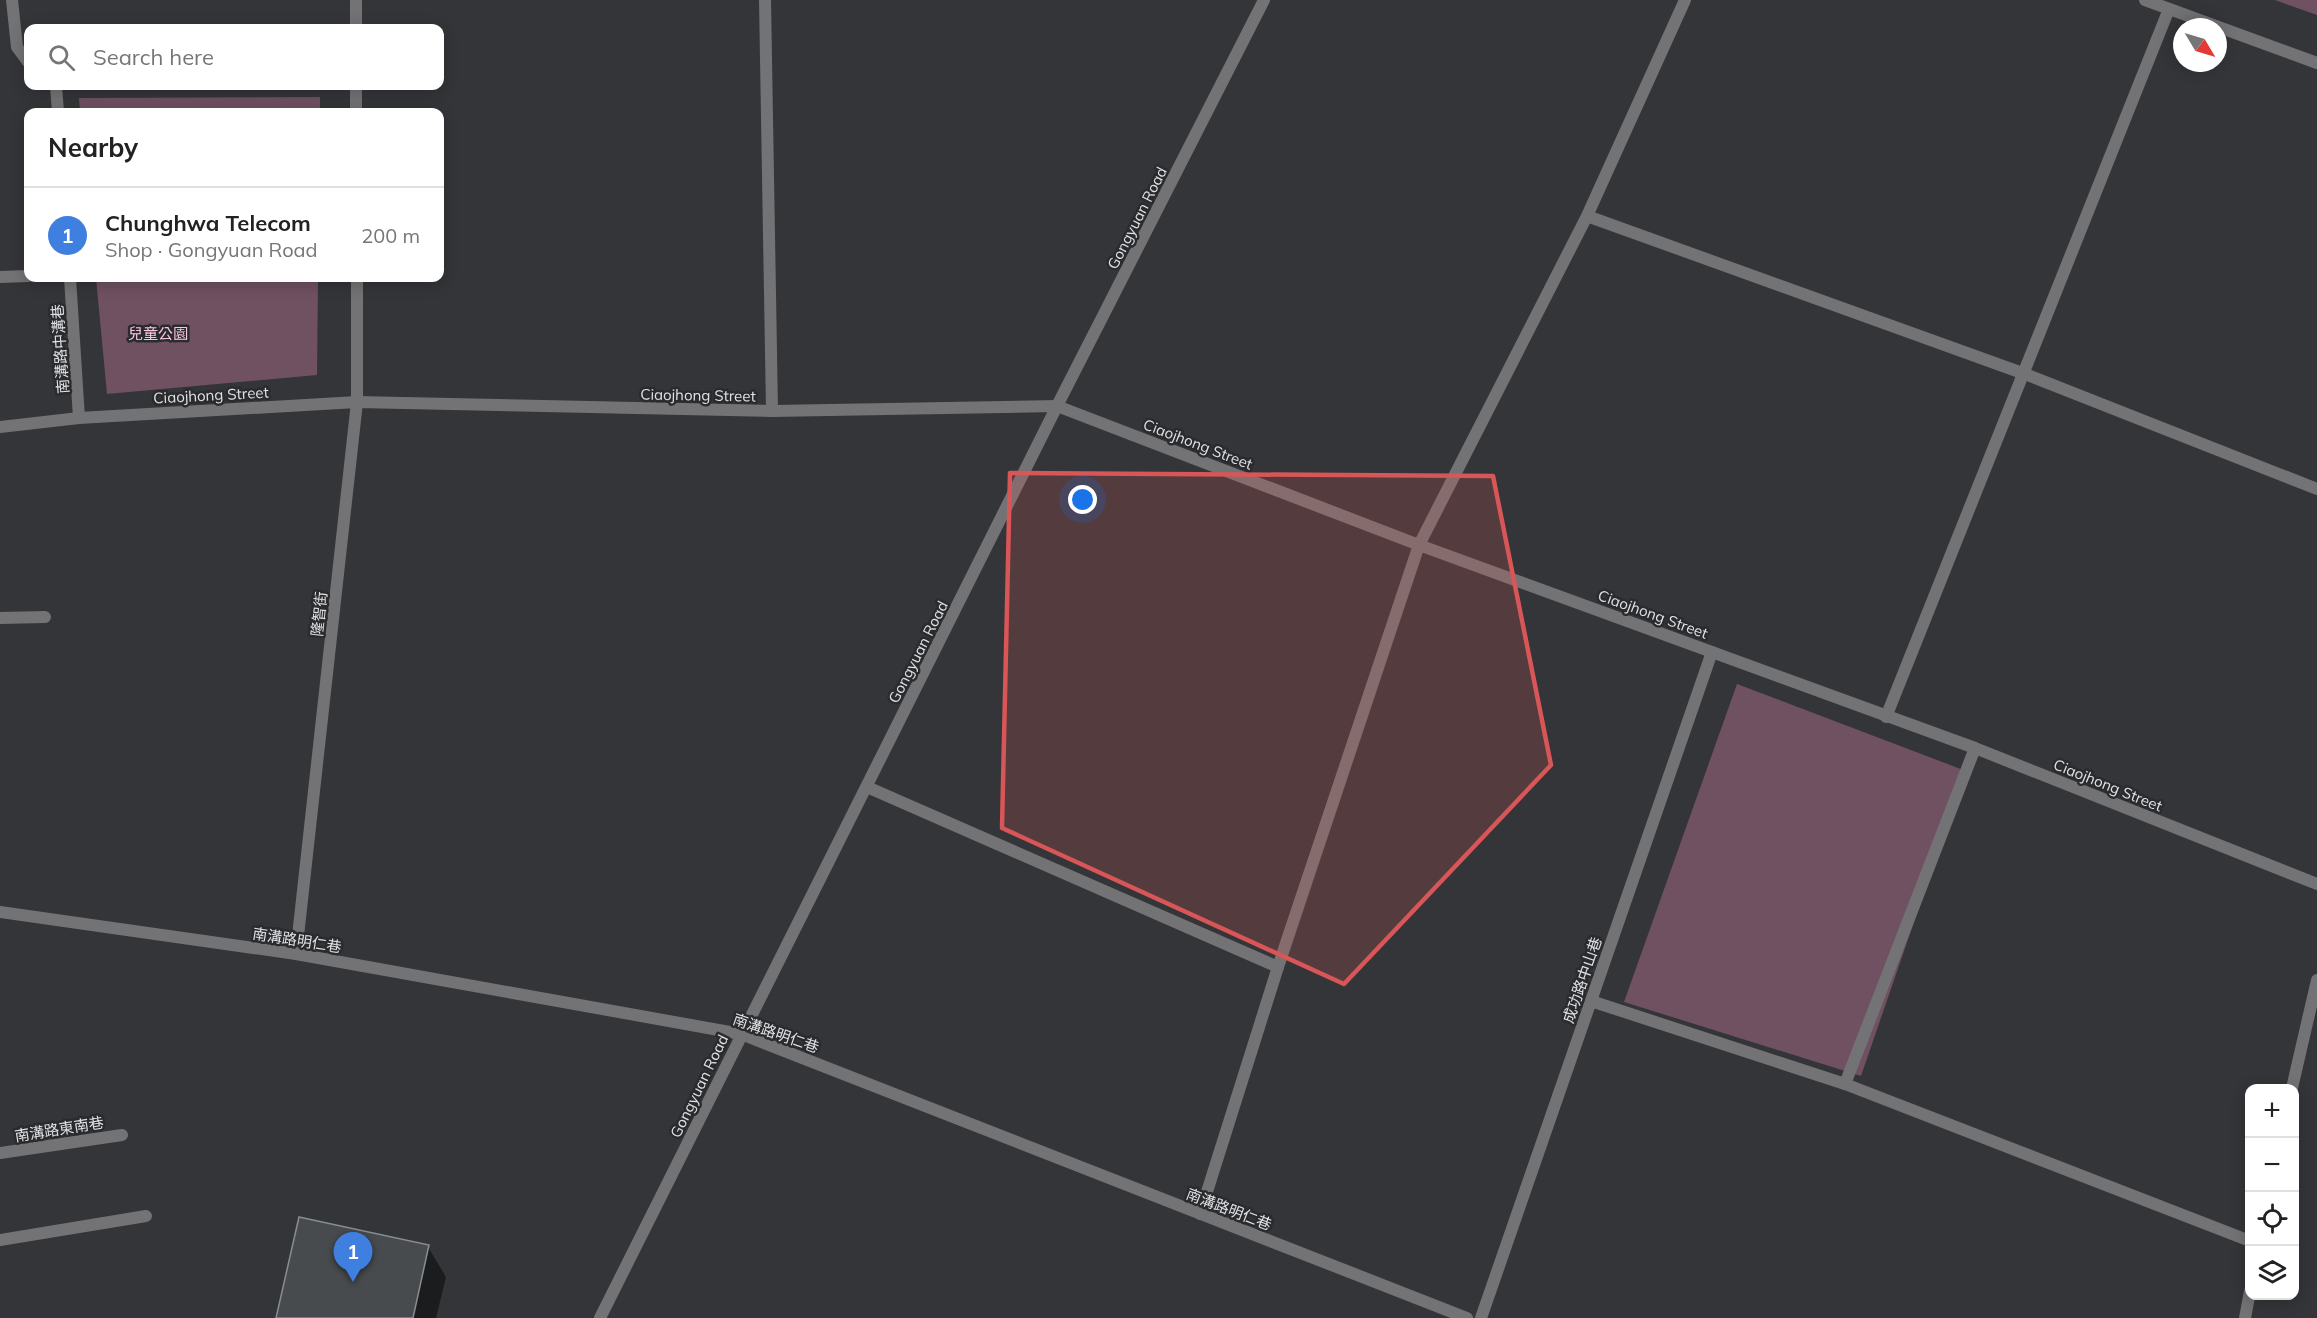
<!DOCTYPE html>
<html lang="en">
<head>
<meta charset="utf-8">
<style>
	body { margin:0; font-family:Mulish,"Noto Sans TC",sans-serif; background:#f6f6f6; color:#222 }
	.controls { position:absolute; right:18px; bottom:18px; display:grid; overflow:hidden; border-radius:12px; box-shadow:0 3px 15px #0003 }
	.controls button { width:54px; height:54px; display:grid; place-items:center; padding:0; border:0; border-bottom:2px solid #e0e0e0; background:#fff; color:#222; font:30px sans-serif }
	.compass { position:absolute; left:2173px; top:18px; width:54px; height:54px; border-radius:50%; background:#fff; box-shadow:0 3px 15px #0003; rotate:128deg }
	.you { position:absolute; left:1083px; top:500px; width:21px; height:21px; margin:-15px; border:4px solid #fff; border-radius:50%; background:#1a73e8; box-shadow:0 0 0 9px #1a73e833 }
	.badge { display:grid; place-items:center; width:39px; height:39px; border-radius:50%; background:#0f766e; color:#fff; font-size:20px; font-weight:700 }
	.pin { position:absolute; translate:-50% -50px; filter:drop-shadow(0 2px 3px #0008) }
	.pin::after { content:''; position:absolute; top:32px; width:21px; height:18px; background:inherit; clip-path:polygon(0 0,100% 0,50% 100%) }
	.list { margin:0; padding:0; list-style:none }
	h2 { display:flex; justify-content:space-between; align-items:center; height:78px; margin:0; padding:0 24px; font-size:26px }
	h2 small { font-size:20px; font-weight:400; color:#767676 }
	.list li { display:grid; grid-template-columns:39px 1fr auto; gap:18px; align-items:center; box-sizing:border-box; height:96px; padding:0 24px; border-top:2px solid #e0e0e0 }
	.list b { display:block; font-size:22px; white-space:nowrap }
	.list p { margin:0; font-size:20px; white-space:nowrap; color:#767676 }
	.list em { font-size:20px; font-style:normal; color:#767676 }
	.icon { flex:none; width:33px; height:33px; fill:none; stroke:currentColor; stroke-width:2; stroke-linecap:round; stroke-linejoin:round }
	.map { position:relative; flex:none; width:2317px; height:1318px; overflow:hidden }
	.search { position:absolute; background:#fff; box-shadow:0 3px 15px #0003; left:24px; top:24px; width:420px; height:66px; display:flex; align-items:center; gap:15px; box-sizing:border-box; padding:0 21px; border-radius:12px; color:#767676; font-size:22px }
	.panel { position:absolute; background:#fff; box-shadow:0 3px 15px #0003; left:24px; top:108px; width:420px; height:174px; border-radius:12px }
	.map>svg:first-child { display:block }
	.green { fill:#6f5162 }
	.shadow { fill:#0007 }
	.building { fill:#484b4e; stroke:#8a8d90; stroke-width:1.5 }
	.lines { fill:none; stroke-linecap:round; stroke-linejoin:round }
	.service { stroke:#737274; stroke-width:12 }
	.minor { stroke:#737274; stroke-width:12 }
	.marked { fill:#d85657; fill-opacity:0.2; stroke:#d85657; stroke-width:4.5; stroke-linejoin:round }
	.labels { text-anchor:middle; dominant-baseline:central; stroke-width:5; stroke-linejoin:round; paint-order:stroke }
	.street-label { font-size:15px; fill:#e0e1e3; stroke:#2a2b2e }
	.park-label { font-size:15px; fill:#f8c6e1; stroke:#2a2b2e }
</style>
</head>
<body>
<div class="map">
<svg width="2317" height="1318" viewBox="0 0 2317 1318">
	<rect width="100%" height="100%" fill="#343538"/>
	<g class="green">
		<path d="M 2275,0 L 2317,0 L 2317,15 Z"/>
		<path d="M 320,97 L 320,112 L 80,112 L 79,98 Z"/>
		<path d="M 96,278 L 318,278 L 317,375 L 107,394 Z"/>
		<path d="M 1737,684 L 1966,771 L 1861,1076 L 1624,1002 Z"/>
	</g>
	<path class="shadow" d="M 428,1247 L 446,1277 L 436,1318 L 278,1318 Z"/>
	<path class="building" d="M 299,1217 L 429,1245 L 413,1318 L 276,1318 Z"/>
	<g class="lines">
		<g class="service">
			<path d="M 12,0 L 17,47 L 28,62"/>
			<path d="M 765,0 L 772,411"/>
			<path d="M 56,86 L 58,112"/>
			<path d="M 1587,216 L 2025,374 L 2317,489"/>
			<path d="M 0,277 L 28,276"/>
			<path d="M 70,278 L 79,418"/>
			<path d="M 0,618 L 45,617"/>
			<path d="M 1886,717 L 2169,9"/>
			<path d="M 867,787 L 1278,967"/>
			<path d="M 0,912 L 296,954 L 741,1034 L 1467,1318"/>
			<path d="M 1591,1001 L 1845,1084 L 2250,1241"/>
			<path d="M 1845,1084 L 1975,748"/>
			<path d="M 2292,1088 L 2317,980"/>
			<path d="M 0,1153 L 122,1135"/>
			<path d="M 1200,1214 L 1278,967 L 1419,545 L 1587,216 L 1685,0"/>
			<path d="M 0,1240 L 146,1216"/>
			<path d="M 1481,1318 L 1712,652"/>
			<path d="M 2245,1318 L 2250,1291"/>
		</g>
		<g class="minor">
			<path d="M 2145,0 L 2317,63"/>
			<path d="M 356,28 L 356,0"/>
			<path d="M 356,86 L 356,112"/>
			<path d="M 0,427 L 79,418 L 357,402 L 772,411 L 1057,406 L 1419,545 L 1975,748 L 2317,884"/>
			<path d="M 296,954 L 357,402 L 357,278"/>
			<path d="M 600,1318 L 1057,406 L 1264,0"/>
		</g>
	</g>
	<path class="marked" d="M 1010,473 L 1493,476 L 1551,765 L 1344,984 L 1002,828 Z"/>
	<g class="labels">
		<g class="street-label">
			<text transform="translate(1137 218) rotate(-63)">Gongyuan Road</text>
			<text transform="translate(60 349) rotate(-94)">南溝路中溝巷</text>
			<text transform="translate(211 395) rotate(-3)">Ciaojhong Street</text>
			<text transform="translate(698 395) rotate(1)">Ciaojhong Street</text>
			<text transform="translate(1198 444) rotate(21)">Ciaojhong Street</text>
			<text transform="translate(319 614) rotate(-84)">隆智街</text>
			<text transform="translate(1653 614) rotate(20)">Ciaojhong Street</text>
			<text transform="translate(918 652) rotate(-63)">Gongyuan Road</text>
			<text transform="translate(2108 785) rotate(22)">Ciaojhong Street</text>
			<text transform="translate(297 940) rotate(9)">南溝路明仁巷</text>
			<text transform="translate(1582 980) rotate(-71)">成功路中山巷</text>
			<text transform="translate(776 1033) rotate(19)">南溝路明仁巷</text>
			<text transform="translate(699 1086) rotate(-64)">Gongyuan Road</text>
			<text transform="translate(59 1129) rotate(-9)">南溝路東南巷</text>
			<text transform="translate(1229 1209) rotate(21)">南溝路明仁巷</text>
		</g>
		<g class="park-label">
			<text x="158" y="333">兒童公園</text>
		</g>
	</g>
</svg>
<div class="controls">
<button>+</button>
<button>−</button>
<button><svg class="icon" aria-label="locate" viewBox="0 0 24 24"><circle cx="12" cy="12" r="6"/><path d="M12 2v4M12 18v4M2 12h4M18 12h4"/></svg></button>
<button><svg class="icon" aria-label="layers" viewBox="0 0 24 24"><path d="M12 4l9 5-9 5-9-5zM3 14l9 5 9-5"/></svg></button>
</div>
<svg class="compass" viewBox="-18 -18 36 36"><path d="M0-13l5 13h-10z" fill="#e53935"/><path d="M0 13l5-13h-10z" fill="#767676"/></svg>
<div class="you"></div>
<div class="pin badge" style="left:353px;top:1282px;background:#3f7fe0">1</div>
<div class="search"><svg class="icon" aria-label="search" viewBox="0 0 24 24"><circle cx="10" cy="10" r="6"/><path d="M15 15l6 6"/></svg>Search here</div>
<section class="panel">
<h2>Nearby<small></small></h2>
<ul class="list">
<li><span class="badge" style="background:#3f7fe0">1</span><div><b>Chunghwa Telecom</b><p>Shop · Gongyuan Road</p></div><em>200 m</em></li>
</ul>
</section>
</div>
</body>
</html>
